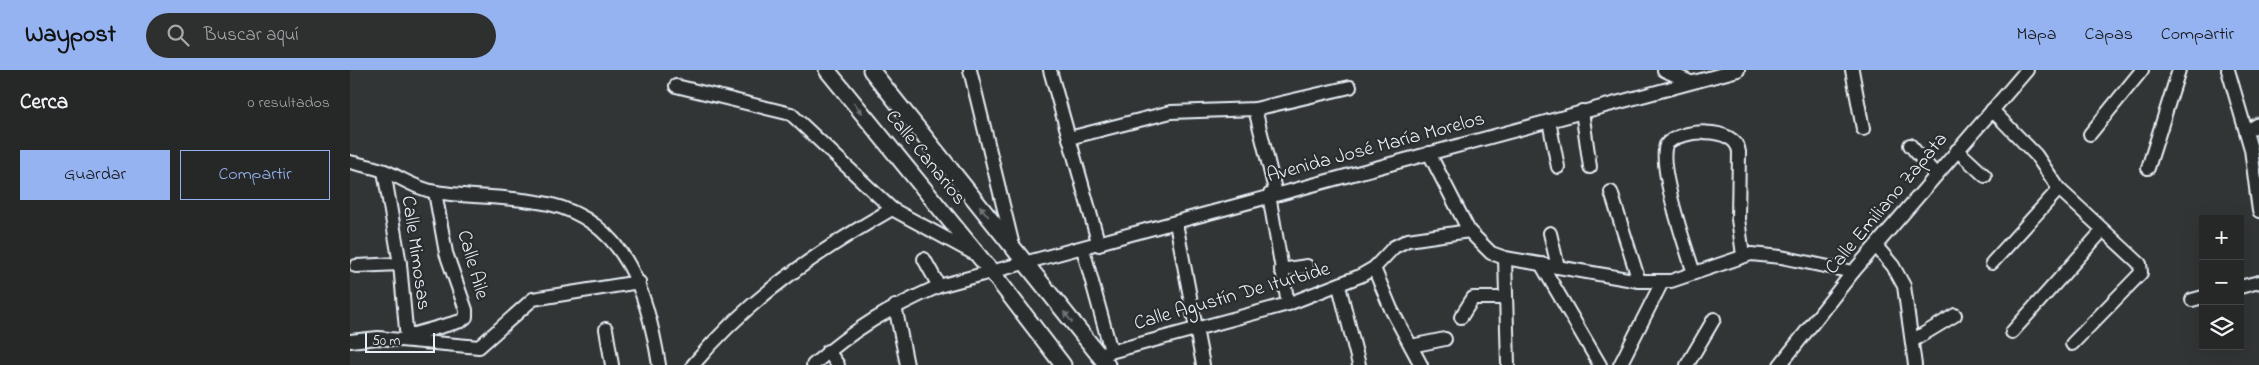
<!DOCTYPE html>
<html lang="es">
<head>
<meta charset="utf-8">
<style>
	body { margin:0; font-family:"Indie Flower",sans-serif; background:#2e3030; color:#f1f3f6 }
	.controls { position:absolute; right:15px; bottom:15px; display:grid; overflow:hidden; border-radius:0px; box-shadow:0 5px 20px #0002 }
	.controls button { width:45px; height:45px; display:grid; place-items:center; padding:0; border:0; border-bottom:1px solid #424445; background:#262828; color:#f1f3f6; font:25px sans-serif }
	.scale { position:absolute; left:15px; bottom:12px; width:70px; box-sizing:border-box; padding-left:5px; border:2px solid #e8f1f8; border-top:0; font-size:14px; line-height:18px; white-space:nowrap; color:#e8f1f8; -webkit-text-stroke:4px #2a2d2e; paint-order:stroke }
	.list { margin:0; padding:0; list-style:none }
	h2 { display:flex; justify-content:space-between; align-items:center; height:65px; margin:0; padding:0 20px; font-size:21px }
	h2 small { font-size:16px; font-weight:400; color:#a4a6a8 }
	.actions { display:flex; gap:10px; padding:15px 20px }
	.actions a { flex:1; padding:11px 0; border:1px solid #95b2f1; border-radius:0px; text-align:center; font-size:18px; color:#95b2f1 }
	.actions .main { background:#95b2f1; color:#111 }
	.icon { flex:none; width:28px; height:28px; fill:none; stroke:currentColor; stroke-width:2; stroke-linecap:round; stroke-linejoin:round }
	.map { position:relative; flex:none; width:1909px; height:295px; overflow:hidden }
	header { display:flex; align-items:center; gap:30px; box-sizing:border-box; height:70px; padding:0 25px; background:#95b2f1; color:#111 }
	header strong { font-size:24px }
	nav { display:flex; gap:28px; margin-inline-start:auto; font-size:18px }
	.search { width:350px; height:45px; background:#2e3030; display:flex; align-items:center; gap:12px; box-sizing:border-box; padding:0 18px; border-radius:28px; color:#a4a6a8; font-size:19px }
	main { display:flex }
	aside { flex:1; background:#262828 }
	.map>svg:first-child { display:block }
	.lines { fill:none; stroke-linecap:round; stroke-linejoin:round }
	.minor-casing { stroke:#e8f1f8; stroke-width:16 }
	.major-casing { stroke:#e8f1f8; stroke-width:19 }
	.minor { stroke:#2a2d2e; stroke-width:12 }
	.major { stroke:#2a2d2e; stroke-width:15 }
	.oneway { fill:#6c7275 }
	.labels { text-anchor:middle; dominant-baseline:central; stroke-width:4.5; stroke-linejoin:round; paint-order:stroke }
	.street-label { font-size:20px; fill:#e8f1f8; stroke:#2a2d2e }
</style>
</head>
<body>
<header>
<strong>Waypost</strong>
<div class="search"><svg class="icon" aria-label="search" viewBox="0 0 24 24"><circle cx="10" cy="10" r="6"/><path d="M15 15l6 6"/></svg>Buscar aquí</div>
<nav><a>Mapa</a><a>Capas</a><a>Compartir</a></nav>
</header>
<main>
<aside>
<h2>Cerca<small>0 resultados</small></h2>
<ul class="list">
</ul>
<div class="actions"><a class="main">Guardar</a><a>Compartir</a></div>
</aside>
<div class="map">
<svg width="1909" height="295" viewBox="0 0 1909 295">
	<rect width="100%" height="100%" fill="#323536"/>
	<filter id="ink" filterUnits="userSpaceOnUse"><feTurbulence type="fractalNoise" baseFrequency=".02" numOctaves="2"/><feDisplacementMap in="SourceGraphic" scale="10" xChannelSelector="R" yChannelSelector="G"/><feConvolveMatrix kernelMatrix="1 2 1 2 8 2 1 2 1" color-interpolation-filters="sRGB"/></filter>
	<g filter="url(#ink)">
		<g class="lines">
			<g class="minor-casing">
				<g id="minor">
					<path d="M 620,0 L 663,176"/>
					<path d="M 700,0 L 749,175"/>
					<path d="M 1314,0 L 1340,12"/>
					<path d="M 1502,0 L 1513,59"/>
					<path d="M 1878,0 L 1901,79 L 1909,141"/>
					<path d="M 326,16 L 441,44 L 542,139"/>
					<path d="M 905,39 L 926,124"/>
					<path d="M 1642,40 L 1686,85 L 1709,119 L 1790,194 L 1791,203 L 1722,274"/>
					<path d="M 1232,41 L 1240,97"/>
					<path d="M 1199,51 L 1208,97"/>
					<path d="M 1897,61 L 1909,54"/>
					<path d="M 1740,64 L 1792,0"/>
					<path d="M 719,68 L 821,42 L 905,39 L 1000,17"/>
					<path d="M 1560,75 L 1586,105"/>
					<path d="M 1607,80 L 1635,106"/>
					<path d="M 1079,83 L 1119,161 L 1141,183 L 1155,188 L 1289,211 L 1321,211 L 1401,184 L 1431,187 L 1503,202"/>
					<path d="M 0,92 C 12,95 25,97 37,102 C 53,109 67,119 86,122 C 123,128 162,126 199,134 C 277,152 298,226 309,295"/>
					<path d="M 1798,98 L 1829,0"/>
					<path d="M 34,101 L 50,194 L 57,270"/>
					<path d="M 1261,122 L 1289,211"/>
					<path d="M 919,125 L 938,234"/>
					<path d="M 826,153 L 853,295"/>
					<path d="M 1200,163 L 1208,197"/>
					<path d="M 1526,176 L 1543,196 L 1554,216 L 1565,295"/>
					<path d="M 733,179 L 761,281"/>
					<path d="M 1155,188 L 1158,295"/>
					<path d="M 574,189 L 589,216"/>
					<path d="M 1642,193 L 1709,119"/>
					<path d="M 1191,194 L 1250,295"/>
					<path d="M 6,196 L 50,194"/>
					<path d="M 1024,198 L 1041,239 L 1071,295"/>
					<path d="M 931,200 L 957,196"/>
					<path d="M 1344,203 C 1336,179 1308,97 1316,75 C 1328,59 1386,55 1389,82 L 1388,149 L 1393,185"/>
					<path d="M 989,216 L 1009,295"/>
					<path d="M 1890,217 L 1909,212"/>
					<path d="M 1842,230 L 1853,227"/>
					<path d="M 545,236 L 557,295"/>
					<path d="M 1111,247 L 1123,228 L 1155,228"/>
					<path d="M 256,259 L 262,295"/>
					<path d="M 1662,262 L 1753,160"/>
					<path d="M 57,266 L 111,251 L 116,247 L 116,240 L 96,183 L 85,122"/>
					<path d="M 0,271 L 28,268 L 129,277 L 183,229 L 289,212"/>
					<path d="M 1562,271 L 1605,245"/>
					<path d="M 1061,276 L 1095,269"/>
					<path d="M 478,281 L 488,295"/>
					<path d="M 749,285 L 938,234 L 1010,206 L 1024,198 L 1044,177 L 1058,170 L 1119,161"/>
					<path d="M 343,295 C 399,228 467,182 542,139 L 625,184"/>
					<path d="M 463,295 C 505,258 538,239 589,216 L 1388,0"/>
					<path d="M 1270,295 L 1312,212"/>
					<path d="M 1337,295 L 1364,249"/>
					<path d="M 1430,295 L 1503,202 L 1677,0"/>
				</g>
			</g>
			<g class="major-casing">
				<g id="major">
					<path d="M 477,0 L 641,201 L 713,295"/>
					<path d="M 521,0 L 757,295"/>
				</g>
			</g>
			<use href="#minor" class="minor"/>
			<use href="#major" class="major"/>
		</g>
		<defs><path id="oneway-solid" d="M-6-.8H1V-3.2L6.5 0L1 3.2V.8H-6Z" transform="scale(1.25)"/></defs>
		<g class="oneway">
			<use href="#oneway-solid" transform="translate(508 38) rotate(51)"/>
			<use href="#oneway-solid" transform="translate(634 141) rotate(-129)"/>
			<use href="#oneway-solid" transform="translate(718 247) rotate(-129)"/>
		</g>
	</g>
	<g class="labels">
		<g class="street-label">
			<text transform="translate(1026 78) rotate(-15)">Avenida José María Morelos</text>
			<text transform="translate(575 88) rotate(51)">Calle Canarios</text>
			<text transform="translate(1537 134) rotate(-50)">Calle Emiliano Zapata</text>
			<text transform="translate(65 183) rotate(82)">Calle Mimosas</text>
			<text transform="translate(122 195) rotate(74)">Calle Aile</text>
			<text transform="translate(882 227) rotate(-16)">Calle Agustín De Iturbide</text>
		</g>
	</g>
</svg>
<div class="controls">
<button>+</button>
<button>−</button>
<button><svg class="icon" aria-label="layers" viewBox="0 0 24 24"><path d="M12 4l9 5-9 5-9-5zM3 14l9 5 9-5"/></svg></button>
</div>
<div class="scale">50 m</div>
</div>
</main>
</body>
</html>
